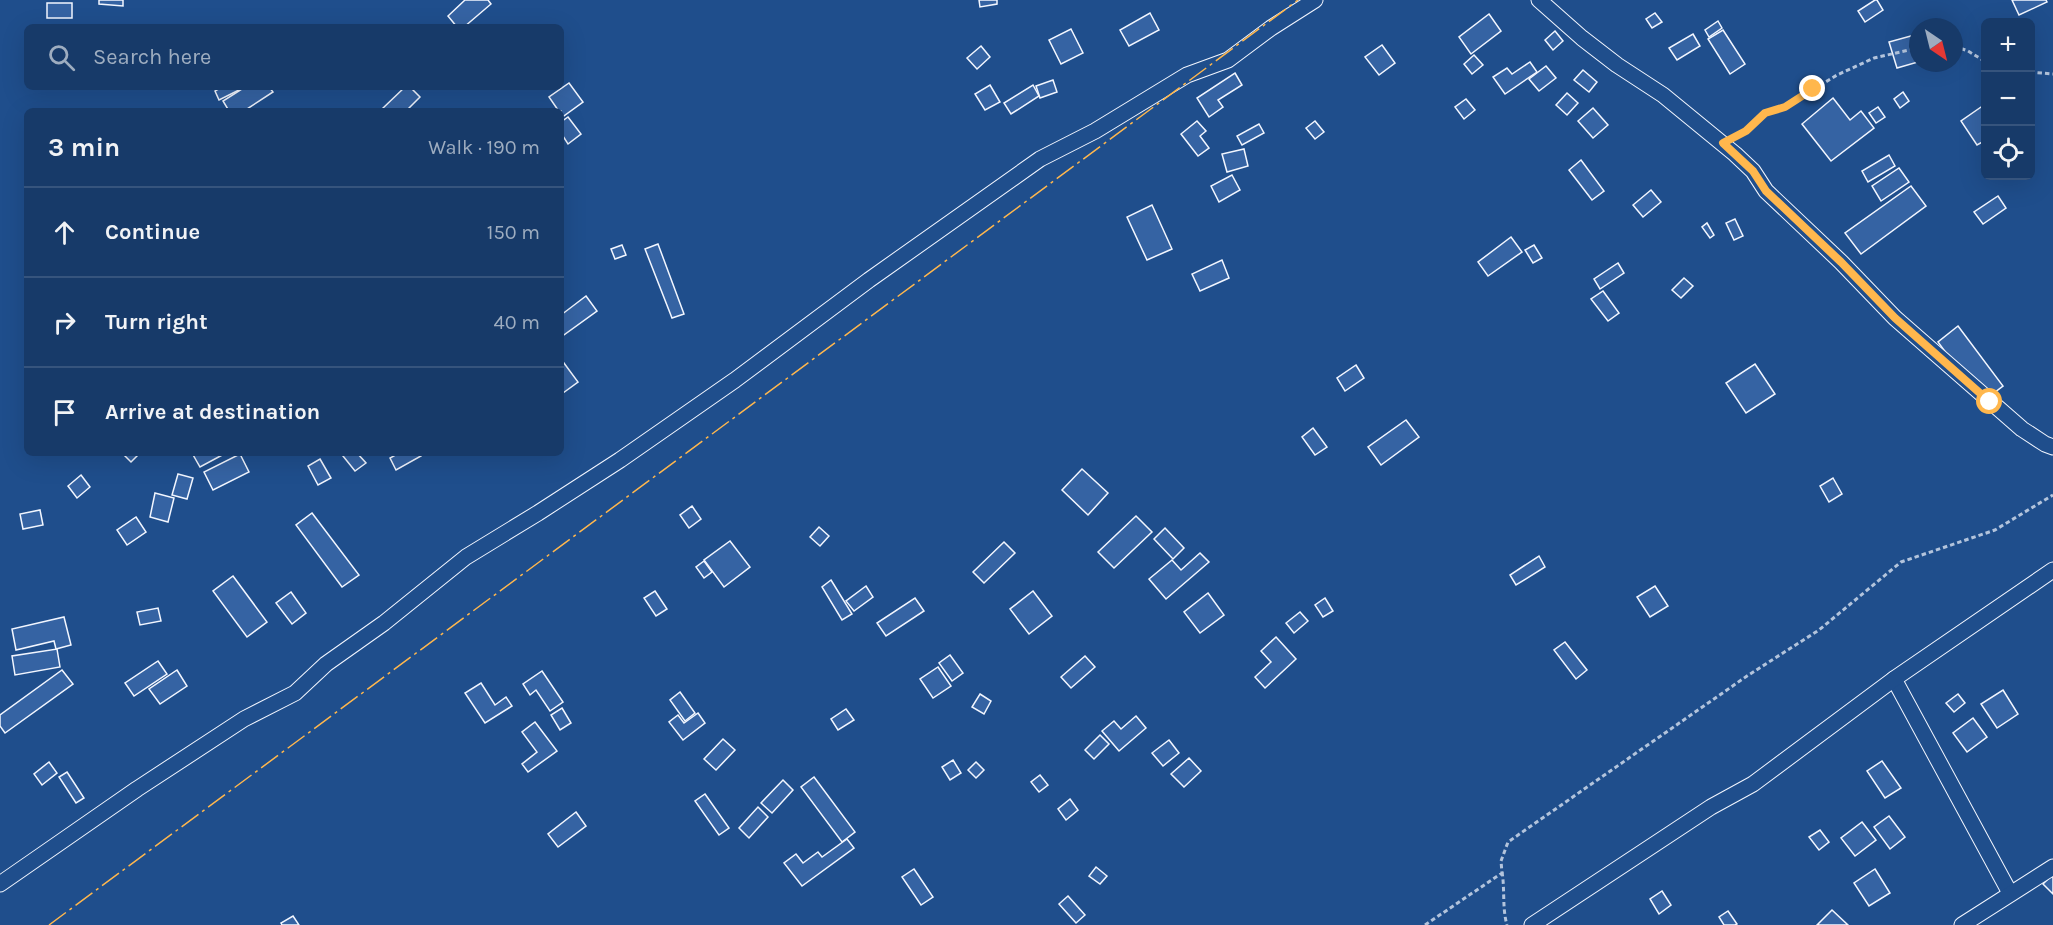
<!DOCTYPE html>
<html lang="en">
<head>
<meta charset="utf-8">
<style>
	body { margin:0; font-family:Karla,sans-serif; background:#20416f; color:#f1f3f6 }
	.controls { position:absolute; right:18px; top:18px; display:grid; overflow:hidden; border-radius:9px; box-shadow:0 6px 24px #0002 }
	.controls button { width:54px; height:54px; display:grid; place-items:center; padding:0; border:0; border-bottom:2px solid #36547d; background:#173a69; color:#f1f3f6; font:30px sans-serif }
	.compass { position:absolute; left:1909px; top:18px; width:54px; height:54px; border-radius:50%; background:#173a69; box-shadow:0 6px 24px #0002; rotate:145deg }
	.stop { position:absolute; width:18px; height:18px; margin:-14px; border:4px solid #ffb74d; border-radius:50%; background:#fff }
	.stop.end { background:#ffb74d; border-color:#fff; box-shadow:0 2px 6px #0008 }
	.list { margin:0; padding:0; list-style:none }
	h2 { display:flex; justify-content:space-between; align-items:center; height:78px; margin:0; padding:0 24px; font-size:26px }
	h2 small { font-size:20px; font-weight:400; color:#9eadc0 }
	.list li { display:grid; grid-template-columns:39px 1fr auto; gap:18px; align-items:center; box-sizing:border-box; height:90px; padding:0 24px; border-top:2px solid #36547d }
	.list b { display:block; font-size:22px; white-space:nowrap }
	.list em { font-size:20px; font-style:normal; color:#9eadc0 }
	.icon { flex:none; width:33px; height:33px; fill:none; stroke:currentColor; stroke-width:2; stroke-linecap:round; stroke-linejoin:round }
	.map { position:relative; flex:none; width:2053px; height:925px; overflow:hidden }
	.search { position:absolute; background:#173a69; box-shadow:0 6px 24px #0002; left:24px; top:24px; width:540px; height:66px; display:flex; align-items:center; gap:15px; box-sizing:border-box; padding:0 21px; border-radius:9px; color:#9eadc0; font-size:22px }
	.panel { position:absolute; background:#173a69; box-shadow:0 6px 24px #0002; left:24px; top:108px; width:540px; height:348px; border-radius:9px }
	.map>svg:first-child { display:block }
	.building { fill:#3563a3; stroke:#f2f6ff; stroke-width:1.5 }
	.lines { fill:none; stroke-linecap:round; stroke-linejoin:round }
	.minor-casing { stroke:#f2f6ff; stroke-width:17 }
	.path { stroke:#b3c4dc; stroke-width:3; stroke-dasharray:4.5 3; stroke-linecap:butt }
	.minor { stroke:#1f4e8c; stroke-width:15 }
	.power { stroke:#ffb74d; stroke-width:1.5; stroke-dasharray:21 4.5 3 4.5; stroke-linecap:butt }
	.route { stroke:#ffb74d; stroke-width:8 }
</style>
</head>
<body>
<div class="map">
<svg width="2053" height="925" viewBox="0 0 2053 925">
	<rect width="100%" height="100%" fill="#1f4e8c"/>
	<g class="building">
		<path d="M 99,0 L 123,0 L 123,6 L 99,4 Z"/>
		<path d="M 465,0 L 488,0 L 491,4 L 464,27 L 457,27 L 448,16 Z"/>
		<path d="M 979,0 L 997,0 L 997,4 L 980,7 Z"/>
		<path d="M 1875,0 L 1877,0 L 1883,10 L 1865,22 L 1858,11 Z"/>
		<path d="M 2012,0 L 2046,0 L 2047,2 L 2019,15 Z"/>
		<rect x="47" y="3" width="25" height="15"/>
		<path d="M 1150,13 L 1159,30 L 1129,46 L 1120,30 Z"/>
		<path d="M 1655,13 L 1662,22 L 1652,28 L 1646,19 Z"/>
		<path d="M 1489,14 L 1501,31 L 1471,54 L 1459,37 Z"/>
		<path d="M 1718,21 L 1722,28 L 1709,37 L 1705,30 Z"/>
		<path d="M 1071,29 L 1083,53 L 1061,64 L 1049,40 Z"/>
		<path d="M 1723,30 L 1745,64 L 1730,74 L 1708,39 Z"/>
		<path d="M 1555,31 L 1563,41 L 1553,50 L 1545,40 Z"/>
		<path d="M 1693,34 L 1700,46 L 1677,60 L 1669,48 Z"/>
		<path d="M 1918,34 L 1918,62 L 1897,68 L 1889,42 Z"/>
		<path d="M 1382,45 L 1395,63 L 1379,75 L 1365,57 Z"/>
		<path d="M 981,46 L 990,57 L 977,69 L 967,58 Z"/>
		<path d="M 1474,55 L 1483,65 L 1472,74 L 1464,64 Z"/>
		<path d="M 1530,62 L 1537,72 L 1505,94 L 1493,77 L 1507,68 L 1512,74 Z"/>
		<path d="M 1546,66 L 1556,78 L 1539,91 L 1529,79 Z"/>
		<path d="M 1583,70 L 1597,82 L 1589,92 L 1574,80 Z"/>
		<path d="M 1235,73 L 1242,85 L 1218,100 L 1223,107 L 1209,117 L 1197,98 Z"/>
		<path d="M 1053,80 L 1057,92 L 1040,98 L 1036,86 Z"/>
		<path d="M 569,83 L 583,102 L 561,118 L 561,111 L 557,111 L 558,110 L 549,97 Z"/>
		<path d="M 990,85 L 1000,102 L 985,110 L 975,94 Z"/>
		<path d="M 1033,85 L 1039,96 L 1011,114 L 1004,103 Z"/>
		<path d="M 222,87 L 238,87 L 239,90 L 219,100 L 215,91 Z"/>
		<path d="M 245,87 L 269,87 L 273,92 L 244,111 L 229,111 L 223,101 Z"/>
		<path d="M 405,87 L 410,87 L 420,97 L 406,111 L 384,111 L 382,109 Z"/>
		<path d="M 1903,92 L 1909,101 L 1900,108 L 1894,99 Z"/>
		<path d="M 1567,93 L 1578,103 L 1567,115 L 1556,105 Z"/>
		<path d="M 1833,98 L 1850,120 L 1861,111 L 1874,128 L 1831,161 L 1802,124 Z"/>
		<path d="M 1466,99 L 1475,110 L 1464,119 L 1455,107 Z"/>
		<path d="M 1984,105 L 1986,108 L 1986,140 L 1977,145 L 1961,121 Z"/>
		<path d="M 1878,107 L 1885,117 L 1876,123 L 1869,113 Z"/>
		<path d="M 1593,108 L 1608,125 L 1593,138 L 1578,121 Z"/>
		<path d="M 568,117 L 581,134 L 568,144 L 561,133 L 561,122 Z"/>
		<path d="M 1197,121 L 1206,131 L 1200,136 L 1209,148 L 1198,156 L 1181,134 Z"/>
		<path d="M 1315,121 L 1324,132 L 1315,139 L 1306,128 Z"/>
		<path d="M 1259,124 L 1264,133 L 1242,145 L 1237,136 Z"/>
		<path d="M 1244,149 L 1248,166 L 1227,172 L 1222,154 Z"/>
		<path d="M 1889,155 L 1895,166 L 1868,182 L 1862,171 Z"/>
		<path d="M 1581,160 L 1604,191 L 1592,200 L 1569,170 Z"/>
		<path d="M 1899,168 L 1909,182 L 1881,201 L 1872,186 Z"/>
		<path d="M 1232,175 L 1240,190 L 1219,202 L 1211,186 Z"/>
		<path d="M 1911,186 L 1926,206 L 1861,254 L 1845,233 Z"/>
		<path d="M 1651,190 L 1661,202 L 1643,217 L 1633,205 Z"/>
		<path d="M 1998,196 L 2006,208 L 1983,224 L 1974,212 Z"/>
		<path d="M 1152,205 L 1172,249 L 1147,260 L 1127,217 Z"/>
		<path d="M 1735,219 L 1743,236 L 1734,240 L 1726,223 Z"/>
		<path d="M 1707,223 L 1714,235 L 1710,238 L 1702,227 Z"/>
		<path d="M 1511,237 L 1522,252 L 1488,276 L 1478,262 Z"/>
		<path d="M 658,244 L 684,314 L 672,318 L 645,249 Z"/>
		<path d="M 622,245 L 626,255 L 615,259 L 611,249 Z"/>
		<path d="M 1534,245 L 1542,258 L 1533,263 L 1525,250 Z"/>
		<path d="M 1222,260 L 1229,278 L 1200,291 L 1192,274 Z"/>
		<path d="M 1618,263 L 1624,273 L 1600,289 L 1594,279 Z"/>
		<path d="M 1684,278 L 1693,286 L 1681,298 L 1672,290 Z"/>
		<path d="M 1603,291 L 1619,313 L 1608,321 L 1591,299 Z"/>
		<path d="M 586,296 L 597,311 L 561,337 L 561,315 Z"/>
		<path d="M 1958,326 L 2003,386 L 1982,402 L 1938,342 Z"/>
		<path d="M 561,359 L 578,382 L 563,393 L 561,390 Z"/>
		<path d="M 1755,364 L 1775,394 L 1746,413 L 1726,383 Z"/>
		<path d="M 1356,365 L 1364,378 L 1345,391 L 1337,378 Z"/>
		<path d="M 1406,420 L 1419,437 L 1381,465 L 1368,447 Z"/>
		<path d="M 1313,428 L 1327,447 L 1315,455 L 1302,437 Z"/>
		<path d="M 122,453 L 140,453 L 131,462 Z"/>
		<path d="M 192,453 L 226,453 L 200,467 Z"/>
		<path d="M 346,453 L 357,453 L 366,463 L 355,471 L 343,456 Z"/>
		<path d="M 399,453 L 419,453 L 421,456 L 396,470 L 390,458 Z"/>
		<path d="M 240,454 L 249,472 L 213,490 L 204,472 Z"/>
		<path d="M 320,459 L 331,478 L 318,485 L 308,466 Z"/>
		<path d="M 1082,469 L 1108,493 L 1088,515 L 1062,490 Z"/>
		<path d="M 178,474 L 193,478 L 187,499 L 172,495 Z"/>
		<path d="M 81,475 L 90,487 L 77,498 L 68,486 Z"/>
		<path d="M 1833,478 L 1842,494 L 1829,502 L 1820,486 Z"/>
		<path d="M 155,493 L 174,498 L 168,522 L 150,517 Z"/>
		<path d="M 692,506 L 701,519 L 689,528 L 680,515 Z"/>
		<path d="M 40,510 L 43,525 L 23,529 L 20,514 Z"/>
		<path d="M 312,513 L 359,575 L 342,587 L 296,525 Z"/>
		<path d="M 1136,516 L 1152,532 L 1114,568 L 1098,552 Z"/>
		<path d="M 136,517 L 146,532 L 127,545 L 117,530 Z"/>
		<path d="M 819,527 L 829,536 L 820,546 L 810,537 Z"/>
		<path d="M 1165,528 L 1184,548 L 1173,559 L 1154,539 Z"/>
		<path d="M 730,541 L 750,567 L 724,587 L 704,560 Z"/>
		<path d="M 1004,542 L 1015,553 L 984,583 L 973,572 Z"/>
		<path d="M 1200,553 L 1209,562 L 1166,599 L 1149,579 L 1172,560 L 1181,570 Z"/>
		<path d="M 1539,556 L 1545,567 L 1516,585 L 1510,575 Z"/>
		<path d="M 704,561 L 712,572 L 704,578 L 696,567 Z"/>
		<path d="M 233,576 L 267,622 L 247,637 L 213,591 Z"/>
		<path d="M 831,580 L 852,614 L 842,620 L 822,587 Z"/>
		<path d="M 866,586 L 873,597 L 854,611 L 846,601 Z"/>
		<path d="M 1655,586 L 1668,606 L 1650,617 L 1637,597 Z"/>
		<path d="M 655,591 L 667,609 L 656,616 L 644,598 Z"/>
		<path d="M 1033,591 L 1052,616 L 1029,634 L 1010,609 Z"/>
		<path d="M 291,592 L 306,613 L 292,624 L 276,603 Z"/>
		<path d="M 1208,593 L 1224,615 L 1200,633 L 1184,612 Z"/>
		<path d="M 915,598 L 924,611 L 886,636 L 877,623 Z"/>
		<path d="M 1325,598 L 1333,611 L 1323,617 L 1315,605 Z"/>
		<path d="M 158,608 L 161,621 L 140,625 L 137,612 Z"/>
		<path d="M 1300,612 L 1308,621 L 1294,633 L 1286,623 Z"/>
		<path d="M 64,617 L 71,645 L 56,649 L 54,641 L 16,650 L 12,629 Z"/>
		<path d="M 1276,637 L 1296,659 L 1265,688 L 1255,677 L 1271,662 L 1261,651 Z"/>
		<path d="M 1565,642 L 1587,670 L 1576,679 L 1554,650 Z"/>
		<path d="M 57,649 L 60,667 L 15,675 L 12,656 Z"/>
		<path d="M 950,655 L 963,673 L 952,681 L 939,663 Z"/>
		<path d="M 1085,656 L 1095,667 L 1071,688 L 1061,677 Z"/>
		<path d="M 158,661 L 167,674 L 134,696 L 125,683 Z"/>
		<path d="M 938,667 L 951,686 L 933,698 L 920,679 Z"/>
		<path d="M 62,670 L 73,684 L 5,733 L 0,726 L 0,715 Z"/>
		<path d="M 177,670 L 187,686 L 160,704 L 149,689 Z"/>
		<path d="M 542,671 L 563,702 L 550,711 L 536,690 L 530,695 L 523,684 Z"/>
		<path d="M 481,683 L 495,705 L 506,697 L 512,706 L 485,723 L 465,693 Z"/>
		<path d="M 2003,690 L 2018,714 L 1997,728 L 1981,704 Z"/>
		<path d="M 680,692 L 695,713 L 685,721 L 670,700 Z"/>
		<path d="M 980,694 L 991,701 L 984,714 L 972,707 Z"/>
		<path d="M 1958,694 L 1965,703 L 1954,712 L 1946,703 Z"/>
		<path d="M 562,708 L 571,723 L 560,730 L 551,715 Z"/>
		<path d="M 846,709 L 854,720 L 838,730 L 831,719 Z"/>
		<path d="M 698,713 L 705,723 L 683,740 L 669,722 L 678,715 L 684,723 Z"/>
		<path d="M 1136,716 L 1146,728 L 1119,751 L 1102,731 L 1114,721 L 1121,729 Z"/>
		<path d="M 1973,718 L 1987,737 L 1967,752 L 1953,733 Z"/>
		<path d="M 535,722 L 557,751 L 528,772 L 522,764 L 537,752 L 522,732 Z"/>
		<path d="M 1100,735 L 1109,744 L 1094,759 L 1085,750 Z"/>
		<path d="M 723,739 L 735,750 L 716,770 L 704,759 Z"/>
		<path d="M 1169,740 L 1179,753 L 1163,766 L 1152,753 Z"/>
		<path d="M 1189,758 L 1201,771 L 1184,787 L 1171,774 Z"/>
		<path d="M 953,760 L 961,773 L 950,780 L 942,767 Z"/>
		<path d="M 1882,761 L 1901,788 L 1885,798 L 1867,771 Z"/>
		<path d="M 49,762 L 57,773 L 42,785 L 34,774 Z"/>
		<path d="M 976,762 L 984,770 L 976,778 L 968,770 Z"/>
		<path d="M 67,772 L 84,798 L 76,803 L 59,777 Z"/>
		<path d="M 1040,775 L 1048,785 L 1039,792 L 1031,782 Z"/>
		<path d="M 814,777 L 855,832 L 842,842 L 801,787 Z"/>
		<path d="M 783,780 L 793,790 L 772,813 L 761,803 Z"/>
		<path d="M 705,794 L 729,828 L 719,835 L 695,801 Z"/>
		<path d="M 1070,799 L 1078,810 L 1066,820 L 1058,809 Z"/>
		<path d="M 758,807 L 768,817 L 749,838 L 739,828 Z"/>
		<path d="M 576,812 L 586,826 L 558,847 L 548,834 Z"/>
		<path d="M 1889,816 L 1905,837 L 1890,849 L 1874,827 Z"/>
		<path d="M 1862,822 L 1876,840 L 1855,856 L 1841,838 Z"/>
		<path d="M 1820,830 L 1829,842 L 1819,850 L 1809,837 Z"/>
		<path d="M 847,839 L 854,848 L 802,886 L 784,863 L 796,854 L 803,863 L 818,852 L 822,857 Z"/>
		<path d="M 1096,867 L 1107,876 L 1100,884 L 1089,876 Z"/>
		<path d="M 914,869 L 933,897 L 921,905 L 902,877 Z"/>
		<path d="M 1875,869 L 1890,893 L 1869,906 L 1854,883 Z"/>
		<path d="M 2051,876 L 2053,877 L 2053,894 L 2043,884 Z"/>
		<path d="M 1662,891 L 1671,905 L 1659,914 L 1650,899 Z"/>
		<path d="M 1068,896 L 1085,915 L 1076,923 L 1059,904 Z"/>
		<path d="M 1832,910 L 1848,925 L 1817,925 Z"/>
		<path d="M 1728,911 L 1737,924 L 1735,925 L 1724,925 L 1719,917 Z"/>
		<path d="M 293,916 L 299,925 L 282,925 L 281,923 Z"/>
	</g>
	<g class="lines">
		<g class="minor-casing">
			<g id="minor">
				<path d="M 1539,0 L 1582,38 L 1617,65 L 1663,95 L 1735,154 L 1753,171 L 1766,191 L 1841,262 L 1895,318 L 2022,429 L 2045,444 L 2053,447"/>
				<path d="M 1894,679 L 2010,893"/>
				<path d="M 0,884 L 137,789 L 244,719 L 295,693 L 326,664 L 384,623 L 466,557 L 538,513 L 620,460 L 735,380 L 869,280 L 1040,159 L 1095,131 L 1187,75 L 1228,60 L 1271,28 L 1315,0"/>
				<path d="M 1532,925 L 1711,807 L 1753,784 L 1894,679 L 2053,570"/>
				<path d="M 1962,925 L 2053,867"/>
			</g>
		</g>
		<g class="path">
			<path d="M 1954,46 L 1968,51 L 1986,62"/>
			<path d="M 2030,72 L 2053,74"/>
			<path d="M 1738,136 L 1747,131 L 1765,113 L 1785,107 L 1837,75 L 1874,58 L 1918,48"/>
			<path d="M 1502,872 C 1505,889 1502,908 1507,925"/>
			<path d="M 1425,925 L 1502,873 L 1501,861 L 1508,842 L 1747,676 L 1819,630 L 1901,562 L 1995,530 L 2053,495"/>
		</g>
		<use href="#minor" class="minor"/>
		<path class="power" d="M 49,925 L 1298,0"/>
	</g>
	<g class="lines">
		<path class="route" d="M 1813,89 L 1785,107 L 1765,113 L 1746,131 L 1723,143 L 1753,171 L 1766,191 L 1841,262 L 1895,318 L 1990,402"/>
	</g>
</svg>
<div class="controls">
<button>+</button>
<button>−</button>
<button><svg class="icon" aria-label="locate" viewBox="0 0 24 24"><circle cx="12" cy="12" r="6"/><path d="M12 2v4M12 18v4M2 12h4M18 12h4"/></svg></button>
</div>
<svg class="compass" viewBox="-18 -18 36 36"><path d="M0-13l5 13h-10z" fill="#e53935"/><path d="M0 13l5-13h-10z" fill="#9eadc0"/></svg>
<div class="stop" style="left:1990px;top:402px"></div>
<div class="stop end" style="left:1813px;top:89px"></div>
<div class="search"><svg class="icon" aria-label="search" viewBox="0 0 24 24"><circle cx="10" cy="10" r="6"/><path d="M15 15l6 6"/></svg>Search here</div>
<section class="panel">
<h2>3 min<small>Walk · 190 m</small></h2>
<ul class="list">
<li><svg class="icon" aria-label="ahead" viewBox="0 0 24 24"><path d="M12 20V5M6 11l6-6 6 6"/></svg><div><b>Continue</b></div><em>150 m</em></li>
<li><svg class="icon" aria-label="right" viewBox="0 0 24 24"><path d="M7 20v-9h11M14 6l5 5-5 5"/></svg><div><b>Turn right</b></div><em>40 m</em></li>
<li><svg class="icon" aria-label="arrive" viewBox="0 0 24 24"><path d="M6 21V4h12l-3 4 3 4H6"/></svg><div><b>Arrive at destination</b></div></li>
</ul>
</section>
</div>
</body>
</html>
